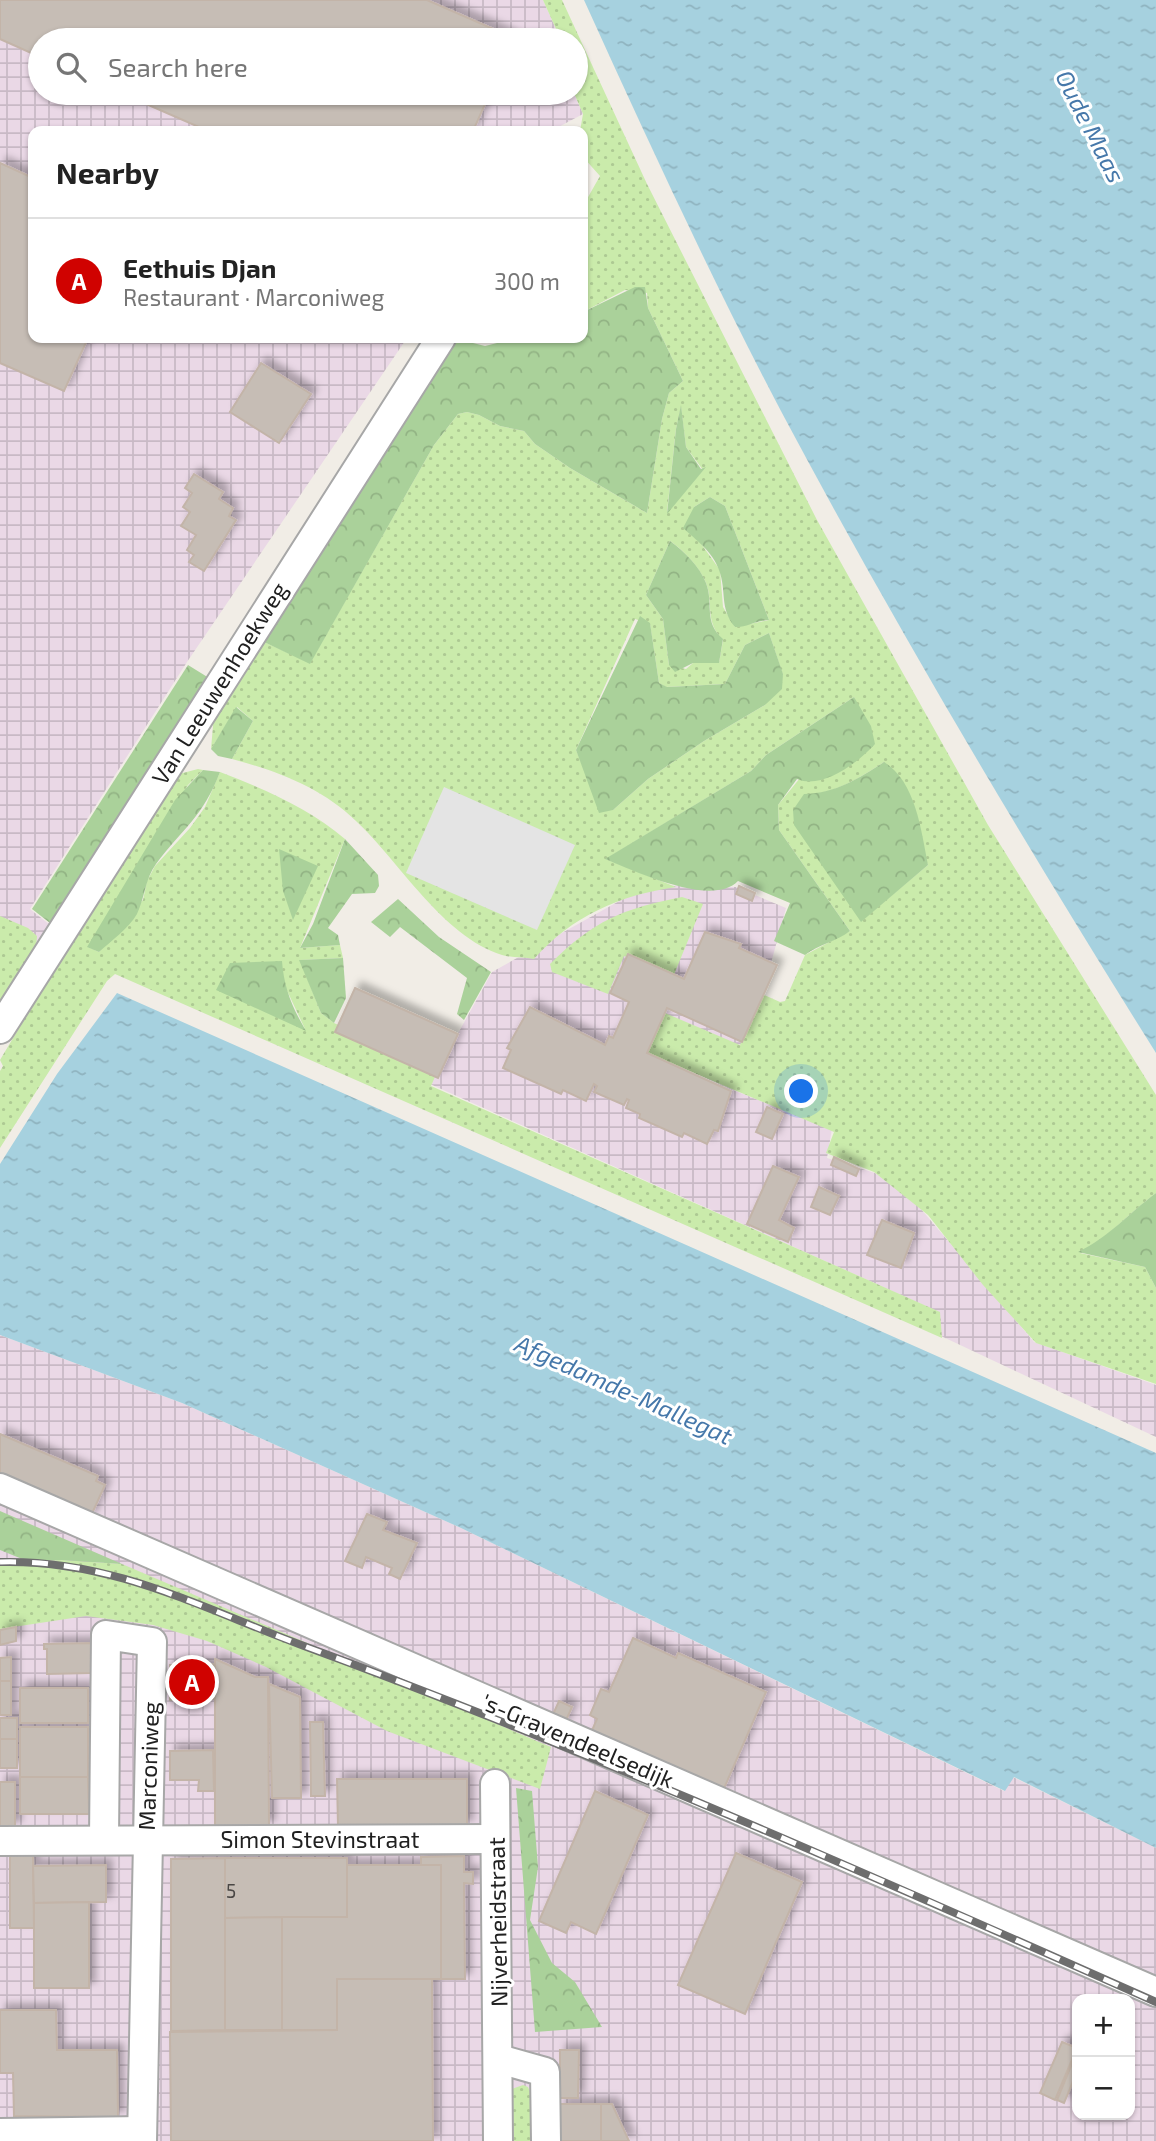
<!DOCTYPE html>
<html lang="en">
<head>
<meta charset="utf-8">
<style>
	body { margin:0; font-family:"Exo 2",sans-serif; background:#f6f6f6; color:#222 }
	.controls { position:absolute; right:21px; bottom:21px; display:grid; overflow:hidden; border-radius:14px; box-shadow:0 2px 5px #0004 }
	.controls button { width:63px; height:63px; display:grid; place-items:center; padding:0; border:0; border-bottom:2px solid #e0e0e0; background:#fff; color:#222; font:35px sans-serif }
	.you { position:absolute; left:802px; top:1092px; width:24px; height:24px; margin:-18px; border:5px solid #fff; border-radius:50%; background:#1a73e8; box-shadow:0 0 0 10px #1a73e833 }
	.badge { display:grid; place-items:center; width:46px; height:46px; border-radius:50%; background:#d00200; color:#fff; font-size:23px; font-weight:700 }
	.pin { position:absolute; translate:-50% -50%; border:4px solid #fff; box-shadow:0 2px 7px #0006 }
	.list { margin:0; padding:0; list-style:none }
	h2 { display:flex; justify-content:space-between; align-items:center; height:91px; margin:0; padding:0 28px; font-size:30px }
	h2 small { font-size:23px; font-weight:400; color:#767676 }
	.list li { display:grid; grid-template-columns:46px 1fr auto; gap:21px; align-items:center; box-sizing:border-box; height:126px; padding:0 28px; border-top:2px solid #e0e0e0 }
	.list b { display:block; font-size:26px; white-space:nowrap }
	.list p { margin:0; font-size:23px; white-space:nowrap; color:#767676 }
	.list em { font-size:23px; font-style:normal; color:#767676 }
	.icon { flex:none; width:38px; height:38px; fill:none; stroke:currentColor; stroke-width:2; stroke-linecap:round; stroke-linejoin:round }
	.map { position:relative; flex:none; width:1156px; height:2141px; overflow:hidden }
	.search { position:absolute; background:#fff; box-shadow:0 2px 5px #0004; left:28px; top:28px; width:560px; height:77px; display:flex; align-items:center; gap:18px; box-sizing:border-box; padding:0 24px; border-radius:38px; color:#767676; font-size:26px }
	.panel { position:absolute; background:#fff; box-shadow:0 2px 5px #0004; left:28px; top:126px; width:560px; height:217px; border-radius:14px }
	.map>svg:first-child { display:block }
	.industrial { fill:url(#industrial-grid); fill-rule:evenodd }
	.grass { fill:url(#grass-dots); fill-rule:evenodd }
	.forest { fill:url(#forest-crowns) }
	.parking { fill:#e4e4e4 }
	.water { fill:url(#water-ripples) }
	.building { fill:#c6bdb5; stroke:#c3b4a8; stroke-width:2; filter:url(#shadow) }
	.lines { fill:none; stroke-linecap:round; stroke-linejoin:round }
	.minor-casing { stroke:#a7a7a7; stroke-width:32 }
	.minor { stroke:#fff; stroke-width:28 }
	.rail-casing { stroke:#6e6e6e; stroke-width:8 }
	.rail { stroke:#fff; stroke-width:5; stroke-dasharray:16; stroke-linecap:butt }
	.labels { text-anchor:middle; dominant-baseline:central; stroke-width:6; stroke-linejoin:round; paint-order:stroke }
	.number-label { font-size:19px; fill:#4a4745 }
	.street-label { font-size:23px; fill:#202020; stroke:#fff }
	.water-label { font-size:24px; font-style:italic; fill:#4678aa; stroke:#fff }
</style>
</head>
<body>
<div class="map">
<svg width="1156" height="2141" viewBox="0 0 1156 2141">
	<defs>
		<pattern id="industrial-grid" width="8" height="8" patternUnits="userSpaceOnUse" patternTransform="scale(1.75)"><rect width="8" height="8" fill="#ead8e6"/><path d="M0 4h8M4 0v8" fill="none" stroke="#c8b9c5"/></pattern>
		<pattern id="grass-dots" width="8" height="8" patternUnits="userSpaceOnUse" patternTransform="scale(1.75)"><rect width="8" height="8" fill="#caebab"/><path d="M2 2h.1M6 6h.1" fill="none" stroke="#adc993" stroke-width="1.8" stroke-linecap="round"/></pattern>
		<pattern id="forest-crowns" width="20" height="18" patternUnits="userSpaceOnUse" patternTransform="scale(1.75)"><rect width="20" height="18" fill="#aad19a"/><path d="M2 6a3 3 0 1 1 6 0M12 15a3 3 0 1 1 6 0" fill="none" stroke="#92b384"/></pattern>
		<pattern id="water-ripples" width="26" height="14" patternUnits="userSpaceOnUse" patternTransform="scale(1.75)"><rect width="26" height="14" fill="#a6d1df"/><path d="M2 4q2-2 4 0t4 0M15 11q2-2 4 0t4 0" fill="none" stroke="#8fb3bf"/></pattern>
		<filter id="shadow"><feDropShadow dx="6" dy="-6" stdDeviation="3.5" flood-color="#0004"/></filter>
	</defs>
	<rect width="100%" height="100%" fill="#f1ede6"/>
	<g class="industrial">
		<path d="M 0,0 L 543,0 L 561,40 L 40,40 L 40,93 L 574,93 L 583,114 L 551,131 L 33,131 L 33,338 L 407,338 L 187,662 L 30,909 L 50,925 L 37,945 L 0,925 Z"/>
		<path d="M 648,885 L 736,887 L 786,908 L 759,1007 L 831,1091 L 667,1023 L 649,1057 L 832,1129 L 827,1158 L 875,1173 L 915,1202 L 1034,1342 L 1156,1385 L 1156,1437 L 941,1336 L 939,1312 L 430,1084 L 492,972 Z"/>
		<path d="M 0,1335 L 182,1403 L 461,1528 L 1004,1791 L 1013,1777 L 1156,1848 L 1156,2141 L 129,2141 L 0,2138 ZM 1077,1999 L 1130,1999 L 1130,2115 L 1077,2115 Z"/>
	</g>
	<g class="grass">
		<path d="M 543,0 L 562,0 L 647,184 L 817,520 L 988,825 L 1156,1095 L 1156,1193 C 1130,1212 1109,1237 1080,1253 L 1145,1267 L 1156,1288 L 1156,1384 L 1036,1343 L 983,1285 L 928,1215 L 874,1172 L 826,1153 L 834,1132 L 647,1053 L 665,1013 L 740,1045 L 762,994 L 780,1002 L 785,1001 L 805,955 L 850,931 L 779,830 L 778,805 L 858,707 L 854,697 L 766,755 L 751,771 L 606,859 L 676,887 C 620,895 572,916 534,959 C 524,957 512,958 502,955 C 442,936 400,862 356,821 C 322,788 277,771 232,759 L 253,721 L 237,707 L 211,749 L 214,714 L 262,641 L 310,663 L 434,445 L 458,414 L 467,412 L 479,415 L 500,426 L 524,431 L 535,444 L 570,468 L 647,513 L 662,419 L 669,393 L 683,381 L 648,308 L 647,293 L 625,290 L 583,312 L 583,206 L 600,176 L 583,157 L 583,131 L 580,131 L 583,114 L 574,93 L 576,40 L 561,40 ZM 681,407 L 686,447 L 703,470 L 667,512 L 676,429 ZM 710,497 L 725,506 L 769,620 L 735,627 L 723,607 L 720,570 L 702,545 L 694,507 ZM 670,541 C 683,550 700,567 706,583 C 714,604 704,621 723,640 L 719,663 L 693,663 L 686,669 L 669,665 L 663,619 L 646,595 ZM 635,619 L 650,624 L 659,683 L 666,687 L 725,684 L 745,645 L 769,633 L 783,675 L 765,705 L 704,741 L 648,779 L 613,810 L 598,803 L 576,750 ZM 884,762 L 928,865 L 861,921 L 804,795 C 836,793 858,779 884,762 Z"/>
		<path d="M 198,769 L 203,770 L 188,785 L 88,947 L 99,952 L 143,900 L 147,881 L 155,866 L 190,828 L 205,807 L 220,772 C 264,789 309,808 345,839 L 300,948 L 340,945 L 343,958 L 300,960 L 321,1013 L 334,1023 L 437,1072 L 431,1086 L 940,1312 L 942,1338 L 115,974 L 107,981 L 0,1148 L 0,1071 L 3,1066 L 0,1060 L 94,902 L 179,774 ZM 230,963 L 283,982 L 305,1029 Z"/>
		<path d="M 682,897 L 703,904 L 673,977 L 624,956 L 608,994 L 552,972 L 550,964 C 594,920 623,909 682,897 Z"/>
		<path d="M 0,916 L 28,928 L 37,936 L 36,949 L 0,1005 Z"/>
		<path d="M 62,1560 L 122,1564 L 551,1747 L 540,1789 L 387,1731 L 266,1667 L 207,1641 L 153,1625 L 86,1616 L 0,1629 L 0,1563 Z"/>
		<path d="M 523,2085 L 528,2087 L 533,2099 L 533,2141 L 508,2141 L 509,2090 Z"/>
	</g>
	<g class="forest">
		<path d="M 635,287 L 645,287 L 648,308 L 683,381 L 669,393 L 662,419 L 647,513 L 570,468 L 535,444 L 524,431 L 500,426 L 479,415 L 467,412 L 458,414 L 434,445 L 310,664 L 262,641 L 453,338 L 485,346 L 517,338 L 583,338 L 583,312 Z"/>
		<path d="M 681,405 L 686,447 L 701,469 L 706,467 L 667,514 L 676,429 Z"/>
		<path d="M 710,497 L 725,506 L 769,620 C 754,621 746,628 735,627 C 719,608 727,591 719,570 C 713,552 696,540 683,528 L 694,507 Z"/>
		<path d="M 670,541 C 684,551 700,567 706,583 C 714,604 703,622 723,639 L 719,663 L 693,663 L 675,672 L 669,665 L 663,619 L 646,595 Z"/>
		<path d="M 640,616 L 650,623 L 659,683 L 667,687 L 725,684 L 745,645 L 769,633 L 783,674 L 782,689 L 765,705 L 704,741 L 648,779 L 613,810 L 599,813 L 576,750 Z"/>
		<path d="M 188,665 L 209,678 L 50,923 L 32,909 Z"/>
		<path d="M 854,697 L 871,726 L 875,744 C 859,762 822,790 797,779 L 778,805 L 779,830 L 850,931 C 836,942 819,944 805,955 L 774,941 L 790,903 L 738,881 C 712,908 635,871 605,859 L 751,771 L 766,755 Z"/>
		<path d="M 236,707 L 253,721 L 232,759 L 218,756 L 211,749 Z"/>
		<path d="M 884,762 C 916,782 921,830 928,865 L 861,922 L 794,825 L 793,810 L 804,794 C 836,793 858,779 884,762 Z"/>
		<path d="M 203,770 L 220,772 C 203,817 183,828 156,864 C 145,879 145,897 137,914 C 129,928 111,941 99,952 L 87,947 L 175,800 Z"/>
		<path d="M 345,839 L 378,875 L 379,886 L 375,893 L 352,894 L 328,928 L 338,935 L 340,945 L 300,948 L 313,924 Z"/>
		<path d="M 279,849 L 318,866 L 293,920 L 283,891 Z"/>
		<path d="M 398,899 L 439,937 L 491,972 L 464,1020 L 457,1014 L 467,978 L 400,927 L 390,937 L 371,922 Z"/>
		<path d="M 343,958 L 346,998 L 334,1023 L 321,1013 L 299,960 Z"/>
		<path d="M 282,961 C 284,988 292,1007 306,1031 L 216,990 L 230,963 Z"/>
		<path d="M 1156,1193 L 1156,1288 L 1145,1267 L 1078,1252 C 1109,1237 1129,1213 1156,1193 Z"/>
		<path d="M 0,1511 L 122,1564 L 62,1560 L 27,1561 L 0,1550 Z"/>
		<path d="M 516,1788 L 532,1791 L 538,1867 L 530,1920 L 552,1963 L 575,1982 L 602,2027 L 535,2032 Z"/>
	</g>
	<path class="parking" d="M 444,787 L 575,845 L 537,930 L 406,873 Z"/>
	<g class="water">
		<path d="M 584,0 L 1156,0 L 1156,1053 C 1025,844 898,631 782,413 C 711,278 647,139 584,0 Z"/>
		<path d="M 117,993 L 1156,1453 L 1156,1848 L 1014,1777 L 1005,1791 L 461,1528 L 182,1403 L 0,1335 L 0,1164 L 57,1074 Z"/>
	</g>
	<g class="building">
		<path d="M 0,0 L 427,0 L 514,38 L 40,40 L 40,57 L 0,39 Z"/>
		<path d="M 121,93 L 490,93 L 473,131 L 208,131 Z"/>
		<path d="M 0,163 L 33,178 L 33,338 L 88,338 L 64,391 L 0,363 Z"/>
		<path d="M 261,363 L 311,394 L 279,443 L 230,412 Z"/>
		<path d="M 194,474 L 223,492 L 219,499 L 233,508 L 229,516 L 236,520 L 204,571 L 189,562 L 194,555 L 187,550 L 196,535 L 181,526 L 190,512 L 183,507 L 192,493 L 185,488 Z"/>
		<path d="M 739,886 L 755,893 L 752,901 L 736,894 Z"/>
		<path d="M 705,932 L 741,944 L 739,948 L 777,965 L 742,1042 L 667,1008 L 647,1053 L 731,1091 L 718,1131 L 714,1130 L 707,1144 L 684,1133 L 682,1137 L 639,1118 L 640,1114 L 626,1108 L 629,1100 L 627,1099 L 624,1105 L 594,1092 L 597,1086 L 594,1084 L 586,1101 L 563,1090 L 561,1094 L 503,1068 L 511,1050 L 507,1048 L 530,1007 L 605,1045 L 609,1036 L 613,1038 L 629,1002 L 610,993 L 628,954 L 684,979 Z"/>
		<path d="M 355,988 L 458,1034 L 438,1078 L 335,1032 Z"/>
		<path d="M 767,1107 L 783,1114 L 772,1139 L 756,1132 Z"/>
		<path d="M 834,1157 L 859,1169 L 856,1176 L 831,1165 Z"/>
		<path d="M 773,1166 L 799,1177 L 779,1220 L 794,1228 L 788,1242 L 747,1224 Z"/>
		<path d="M 819,1187 L 839,1196 L 830,1215 L 811,1207 Z"/>
		<path d="M 882,1220 L 914,1233 L 901,1268 L 867,1255 Z"/>
		<path d="M 0,1434 L 98,1476 L 96,1481 L 105,1485 L 90,1518 L 0,1480 Z"/>
		<path d="M 367,1514 L 387,1522 L 383,1530 L 417,1543 L 400,1579 L 389,1574 L 392,1568 L 366,1557 L 362,1568 L 345,1561 Z"/>
		<path d="M 16,1627 L 16,1641 L 0,1645 L 0,1630 Z"/>
		<path d="M 633,1638 L 676,1658 L 678,1653 L 766,1692 L 722,1793 L 590,1735 L 597,1719 L 590,1715 L 601,1689 L 609,1692 Z"/>
		<path d="M 91,1643 L 91,1673 L 47,1674 L 47,1649 L 44,1649 L 44,1644 Z"/>
		<path d="M 11,1657 L 11,1681 L 0,1681 L 0,1658 Z"/>
		<path d="M 215,1659 L 255,1677 L 268,1677 L 269,1826 L 215,1827 Z"/>
		<path d="M 213,1664 L 214,1699 L 170,1700 L 170,1665 Z"/>
		<rect x="0" y="1681" width="11" height="34"/>
		<path d="M 269,1684 L 300,1697 L 301,1798 L 272,1798 Z"/>
		<rect x="20" y="1688" width="68" height="35"/>
		<path d="M 559,1701 L 572,1707 L 563,1727 L 550,1721 Z"/>
		<rect x="0" y="1718" width="17" height="21"/>
		<path d="M 310,1722 L 323,1722 L 325,1796 L 311,1796 Z"/>
		<rect x="20" y="1727" width="68" height="50"/>
		<rect x="0" y="1739" width="17" height="29"/>
		<path d="M 213,1750 L 214,1791 L 198,1791 L 199,1780 L 170,1780 L 170,1751 Z"/>
		<path d="M 20,1777 L 88,1777 L 89,1814 L 20,1814 Z"/>
		<path d="M 337,1779 L 467,1779 L 467,1826 L 338,1826 Z"/>
		<rect x="0" y="1782" width="15" height="45"/>
		<path d="M 595,1791 L 648,1815 L 596,1934 L 571,1922 L 566,1933 L 539,1921 Z"/>
		<path d="M 736,1853 L 802,1882 L 745,2014 L 678,1985 Z"/>
		<path d="M 10,1856 L 33,1856 L 34,1928 L 10,1928 Z"/>
		<path d="M 464,1856 L 464,1872 L 473,1872 L 473,1884 L 464,1883 L 465,1979 L 441,1979 L 441,1865 L 421,1865 L 421,1857 Z"/>
		<path d="M 225,1858 L 225,2030 L 171,2031 L 171,1859 Z"/>
		<path d="M 225,1858 L 347,1858 L 347,1917 L 225,1918 Z"/>
		<path d="M 106,1865 L 106,1902 L 34,1903 L 33,1866 Z"/>
		<path d="M 347,1865 L 441,1865 L 441,1979 L 337,1979 L 337,2030 L 282,2030 L 282,1917 L 347,1917 Z"/>
		<path d="M 89,1902 L 89,1988 L 34,1988 L 34,1903 Z"/>
		<path d="M 282,1917 L 282,2030 L 225,2030 L 225,1918 Z"/>
		<path d="M 337,1979 L 432,1979 L 433,2141 L 171,2141 L 170,2032 L 337,2030 Z"/>
		<path d="M 0,2010 L 56,2010 L 57,2050 L 117,2050 L 118,2117 L 14,2116 L 13,2073 L 0,2073 Z"/>
		<path d="M 1062,2042 L 1077,2048 L 1055,2100 L 1040,2093 Z"/>
		<path d="M 560,2050 L 579,2050 L 578,2098 L 560,2098 Z"/>
		<path d="M 1077,2051 L 1077,2072 L 1064,2103 L 1057,2100 Z"/>
		<rect x="560" y="2104" width="41" height="37"/>
		<path d="M 601,2104 L 612,2104 L 629,2141 L 601,2141 Z"/>
	</g>
	<g class="lines">
		<g class="minor-casing">
			<g id="minor">
				<path d="M 0,1029 L 441,338"/>
				<path d="M 0,1488 L 1156,1992"/>
				<path d="M 495,1784 L 498,2141"/>
				<path d="M 104,1838 L 106,1635 L 152,1642 L 142,2141"/>
				<path d="M 0,1841 L 495,1839"/>
				<path d="M 499,2059 L 545,2072 L 546,2141"/>
				<path d="M 0,2133 L 142,2131"/>
			</g>
		</g>
		<use href="#minor" class="minor"/>
		<g class="rail-casing">
			<path id="rail" d="M 0,1562 C 113,1559 201,1608 304,1646 C 593,1752 875,1877 1156,2002"/>
		</g>
		<use href="#rail" class="rail"/>
	</g>
	<g class="labels">
		<g class="number-label">
			<text x="231" y="1890">5</text>
		</g>
		<g class="street-label">
			<text transform="translate(219 683) rotate(-58)">Van Leeuwenhoekweg</text>
			<text transform="translate(578 1740) rotate(23)">'s-Gravendeelsedijk</text>
			<text transform="translate(148 1766) rotate(-88)">Marconiweg</text>
			<text x="320" y="1839">Simon Stevinstraat</text>
			<text transform="translate(497 1922) rotate(-91)">Nijverheidstraat</text>
		</g>
		<g class="water-label">
			<text transform="translate(1091 126) rotate(63)">Oude Maas</text>
			<text transform="translate(624 1389) rotate(24)">Afgedamde-Mallegat</text>
		</g>
	</g>
</svg>
<div class="controls">
<button>+</button>
<button>−</button>
</div>
<div class="you"></div>
<div class="pin badge" style="left:192px;top:1682px">A</div>
<div class="search"><svg class="icon" aria-label="search" viewBox="0 0 24 24"><circle cx="10" cy="10" r="6"/><path d="M15 15l6 6"/></svg>Search here</div>
<section class="panel">
<h2>Nearby<small></small></h2>
<ul class="list">
<li><span class="badge">A</span><div><b>Eethuis Djan</b><p>Restaurant · Marconiweg</p></div><em>300 m</em></li>
</ul>
</section>
</div>
</body>
</html>
